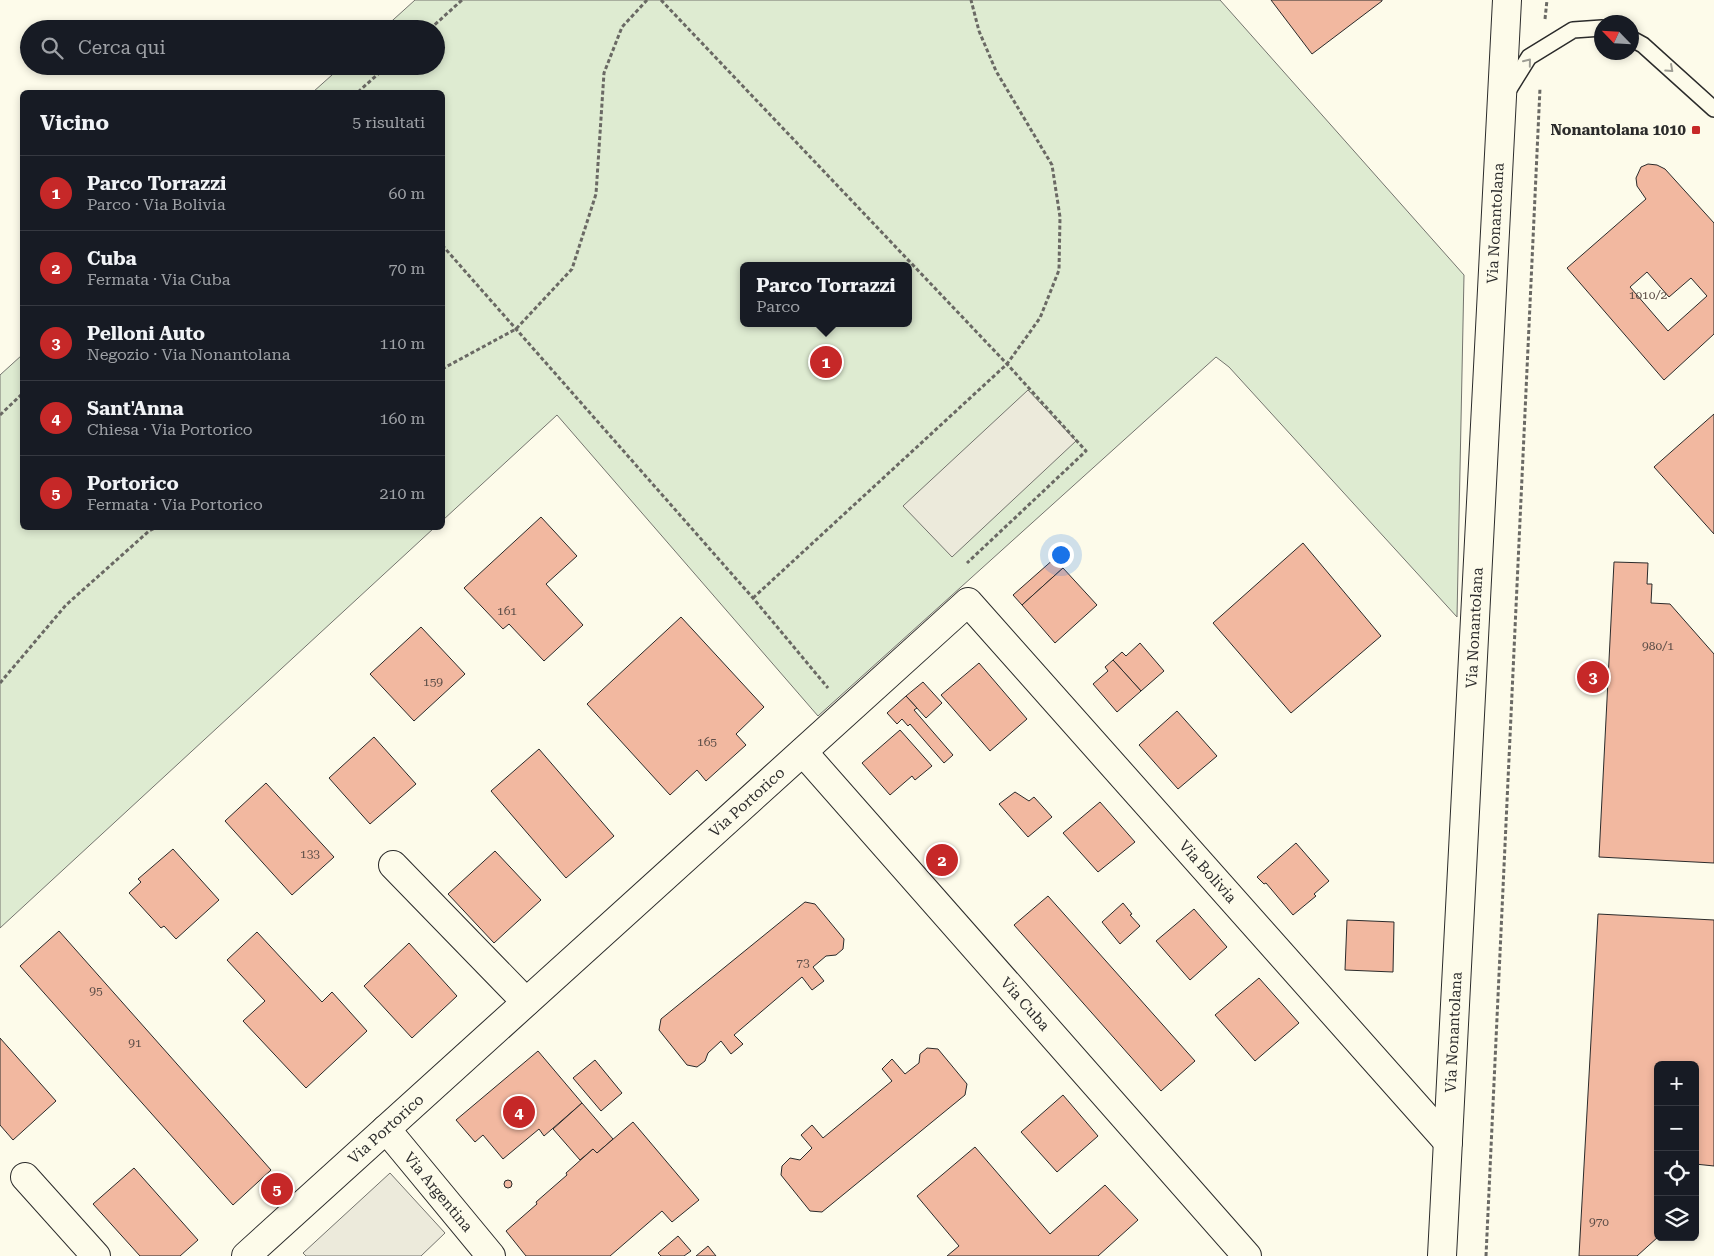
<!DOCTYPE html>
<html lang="it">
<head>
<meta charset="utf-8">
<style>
	body { margin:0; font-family:"Roboto Serif",serif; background:#242831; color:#f1f3f6 }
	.controls { position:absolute; right:15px; bottom:15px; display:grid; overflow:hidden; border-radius:8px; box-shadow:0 2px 8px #0003 }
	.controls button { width:45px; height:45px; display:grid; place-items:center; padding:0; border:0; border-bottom:1px solid #363941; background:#171b24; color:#f1f3f6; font:25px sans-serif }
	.compass { position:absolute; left:1594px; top:15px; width:45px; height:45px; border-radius:50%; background:#171b24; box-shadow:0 2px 8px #0003; rotate:295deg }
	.you { position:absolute; left:1060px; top:554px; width:18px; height:18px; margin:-12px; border:4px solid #fff; border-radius:50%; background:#1a73e8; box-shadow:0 0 0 8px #1a73e833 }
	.badge { display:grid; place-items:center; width:32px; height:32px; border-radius:50%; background:#c62828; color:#fff; font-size:16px; font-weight:700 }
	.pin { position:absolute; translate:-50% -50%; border:2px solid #fff; box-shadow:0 1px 5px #0006 }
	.popup { position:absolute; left:740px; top:262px; width:172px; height:65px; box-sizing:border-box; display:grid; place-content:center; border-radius:8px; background:#171b24; filter:drop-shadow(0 1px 4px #0005); font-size:16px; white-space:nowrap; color:#9ea1a6 }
	.popup b { font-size:19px; color:#f1f3f6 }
	.popup::after { content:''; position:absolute; left:50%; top:100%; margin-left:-10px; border:10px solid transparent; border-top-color:#171b24 }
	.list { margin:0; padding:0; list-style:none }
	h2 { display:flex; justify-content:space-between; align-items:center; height:65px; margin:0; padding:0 20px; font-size:21px }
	h2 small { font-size:16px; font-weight:400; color:#9ea1a6 }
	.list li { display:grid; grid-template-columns:32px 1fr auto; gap:15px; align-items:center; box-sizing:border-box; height:75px; padding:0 20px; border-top:1px solid #363941 }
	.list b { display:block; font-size:19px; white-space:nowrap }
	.list p { margin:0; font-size:16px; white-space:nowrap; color:#9ea1a6 }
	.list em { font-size:16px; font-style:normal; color:#9ea1a6 }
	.icon { flex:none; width:28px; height:28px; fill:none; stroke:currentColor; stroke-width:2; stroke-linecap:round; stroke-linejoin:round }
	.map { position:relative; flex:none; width:1714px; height:1256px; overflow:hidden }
	.search { position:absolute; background:#171b24; box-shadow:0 2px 8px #0003; left:20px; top:20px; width:425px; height:55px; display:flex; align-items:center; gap:12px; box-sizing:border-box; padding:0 18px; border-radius:28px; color:#9ea1a6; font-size:19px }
	.panel { position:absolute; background:#171b24; box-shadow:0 2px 8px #0003; left:20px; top:90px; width:425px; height:440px; border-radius:8px }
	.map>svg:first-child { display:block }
	.green { fill:#deebd1; stroke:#74746e; fill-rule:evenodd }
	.parking { fill:#eceadb; stroke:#74746e }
	.building { fill:#f2b8a0; stroke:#2b2b2b; fill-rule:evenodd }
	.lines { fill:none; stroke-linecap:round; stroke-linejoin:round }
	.service-casing { stroke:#2b2b2b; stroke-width:18 }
	.minor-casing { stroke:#2b2b2b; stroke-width:30 }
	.secondary-casing { stroke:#2b2b2b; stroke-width:30 }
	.path { stroke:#6a6964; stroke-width:3; stroke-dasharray:4 2.5; stroke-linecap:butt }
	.service { stroke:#fdfbea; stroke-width:15 }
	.minor { stroke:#fdfbea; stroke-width:28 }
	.secondary { stroke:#fdfbea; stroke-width:28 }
	.oneway { stroke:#9e9d94 }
	.poi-dot { fill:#c62828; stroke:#fdfbea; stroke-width:2 }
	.labels { text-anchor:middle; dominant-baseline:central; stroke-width:4; stroke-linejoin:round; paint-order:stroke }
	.number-label { font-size:12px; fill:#5d4e48 }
	.poi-label { font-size:15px; font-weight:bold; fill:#2b2b2b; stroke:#fdfbea; text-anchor:end }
	.street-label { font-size:15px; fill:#2b2b2b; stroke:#fdfbea }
</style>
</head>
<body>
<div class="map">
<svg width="1714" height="1256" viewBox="0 0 1714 1256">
	<rect width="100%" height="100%" fill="#fdfbea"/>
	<g class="green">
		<path d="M 415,0 L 1220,0 L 1464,275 L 1457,617 L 1229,367 L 1216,357 L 818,716 L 557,415 L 443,520 L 442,92 L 313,92 L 342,66 L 436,66 L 436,29 L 383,29 ZM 744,266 L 908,266 L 908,323 L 744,323 Z"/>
		<path d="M 22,355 L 22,528 L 434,528 L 0,928 L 0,375 Z"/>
	</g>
	<g class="parking">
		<path d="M 1028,390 L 1076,441 L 952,557 L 903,506 Z"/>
		<path d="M 390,1173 L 445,1233 L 421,1256 L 306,1256 L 303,1253 Z"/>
	</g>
	<g class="building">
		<path d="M 1271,0 L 1382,0 L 1382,1 L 1312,54 Z"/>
		<path d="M 1648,164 L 1657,165 L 1665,169 L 1714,223 L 1714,334 L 1664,380 L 1567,268 L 1646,199 L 1637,186 L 1636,178 L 1641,167 ZM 1647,272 L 1669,297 L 1691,278 L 1707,296 L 1668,331 L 1630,287 Z"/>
		<path d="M 1714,414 L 1714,534 L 1654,467 Z"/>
		<path d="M 541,517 L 577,556 L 546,584 L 583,625 L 544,661 L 509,624 L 503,629 L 464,588 Z"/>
		<path d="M 1303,543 L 1381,636 L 1291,713 L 1213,623 Z"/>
		<path d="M 1055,558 L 1063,568 L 1022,605 L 1013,595 Z"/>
		<path d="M 1614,562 L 1648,563 L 1647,584 L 1652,584 L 1651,603 L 1670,604 L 1714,654 L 1714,863 L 1599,857 Z"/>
		<path d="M 1063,568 L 1097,605 L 1055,643 L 1022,605 Z"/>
		<path d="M 681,617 L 764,707 L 736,734 L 746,745 L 706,781 L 697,770 L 670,795 L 587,704 Z"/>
		<path d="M 421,627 L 465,674 L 414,721 L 370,674 Z"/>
		<path d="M 1140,643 L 1164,671 L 1141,691 L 1113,660 L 1122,652 L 1126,656 Z"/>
		<path d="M 1113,660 L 1141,691 L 1117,712 L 1093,684 L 1108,671 L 1105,667 Z"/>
		<path d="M 979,663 L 1027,719 L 990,751 L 941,695 Z"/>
		<path d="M 923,682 L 942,703 L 926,718 L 906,696 Z"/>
		<path d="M 906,696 L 917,708 L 914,710 L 953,755 L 944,763 L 910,724 L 908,726 L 902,719 L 897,724 L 887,713 Z"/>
		<path d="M 1177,711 L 1217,756 L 1178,789 L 1139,745 Z"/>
		<path d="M 900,730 L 932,766 L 915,780 L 912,776 L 890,795 L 862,763 Z"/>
		<path d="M 374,737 L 416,784 L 370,824 L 329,778 Z"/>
		<path d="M 539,749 L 614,836 L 566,878 L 491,791 Z"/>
		<path d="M 266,783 L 334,857 L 292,895 L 225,821 Z"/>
		<path d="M 1015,792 L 1029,801 L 1034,797 L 1052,817 L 1028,837 L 999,804 Z"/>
		<path d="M 1100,802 L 1135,842 L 1098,872 L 1063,833 Z"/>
		<path d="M 1296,843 L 1329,881 L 1314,894 L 1316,896 L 1293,915 L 1266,883 L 1264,884 L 1257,877 Z"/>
		<path d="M 173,849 L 219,900 L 176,939 L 164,926 L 161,928 L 129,893 L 141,882 L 138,879 Z"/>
		<path d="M 495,851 L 541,900 L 494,943 L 448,894 Z"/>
		<path d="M 1048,896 L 1195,1061 L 1161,1091 L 1014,925 Z"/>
		<path d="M 805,902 L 815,904 L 844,939 L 843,949 L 836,955 L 826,956 L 813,967 L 824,981 L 812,990 L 802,977 L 734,1035 L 743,1044 L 731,1054 L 721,1041 L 708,1053 L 705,1061 L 697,1067 L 687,1065 L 659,1030 L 661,1019 Z"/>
		<path d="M 1123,903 L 1132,914 L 1130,915 L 1140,926 L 1120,944 L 1102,922 Z"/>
		<path d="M 1194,909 L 1227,947 L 1190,980 L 1156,941 Z"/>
		<path d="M 1598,914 L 1714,920 L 1714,1166 L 1695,1164 L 1695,1065 L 1658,1065 L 1658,1237 L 1637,1256 L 1579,1256 Z"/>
		<path d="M 1347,920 L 1394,922 L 1393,972 L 1345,970 Z"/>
		<path d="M 59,931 L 271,1170 L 233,1205 L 20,966 Z"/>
		<path d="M 257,932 L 322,1002 L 332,992 L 367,1031 L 306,1088 L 243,1021 L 265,1001 L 227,960 Z"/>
		<path d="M 409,943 L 457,996 L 412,1038 L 364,986 Z"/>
		<path d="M 1259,978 L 1299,1023 L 1255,1061 L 1215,1015 Z"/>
		<path d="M 0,1038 L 56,1101 L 13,1140 L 0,1125 Z"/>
		<path d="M 927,1048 L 938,1049 L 967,1084 L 965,1095 L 822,1212 L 810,1211 L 781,1175 L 782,1166 L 790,1158 L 800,1160 L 812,1148 L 801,1135 L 812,1125 L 823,1138 L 892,1081 L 882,1069 L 892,1059 L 905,1074 L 919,1063 L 920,1054 Z"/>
		<path d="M 538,1051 L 582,1103 L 544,1136 L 539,1129 L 503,1159 L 483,1135 L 475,1142 L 456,1120 Z"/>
		<path d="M 595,1060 L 622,1093 L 601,1111 L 573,1078 Z"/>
		<path d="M 1063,1095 L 1098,1136 L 1057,1172 L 1021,1132 Z"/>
		<path d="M 582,1103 L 613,1139 L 597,1153 L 593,1149 L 580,1160 L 553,1129 Z"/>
		<path d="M 633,1122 L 699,1200 L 672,1222 L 662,1211 L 610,1256 L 526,1256 L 506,1231 L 537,1204 L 536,1202 L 567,1175 L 566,1173 L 593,1149 L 597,1153 Z"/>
		<path d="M 975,1147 L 1050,1234 L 1105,1185 L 1138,1220 L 1098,1256 L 947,1256 L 959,1246 L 917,1196 Z"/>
		<path d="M 134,1168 L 198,1240 L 180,1256 L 140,1256 L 93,1204 Z"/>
		<circle cx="508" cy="1184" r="4"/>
		<path d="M 678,1236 L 691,1251 L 684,1256 L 661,1256 L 658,1253 Z"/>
		<path d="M 708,1246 L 716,1256 L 696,1256 Z"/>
	</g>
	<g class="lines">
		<g class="service-casing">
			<g id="service">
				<path d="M 1632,39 L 1643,45 L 1714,109"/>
				<path d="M 1506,94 L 1529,57 L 1573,30 L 1602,28"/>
			</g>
		</g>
		<g class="minor-casing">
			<g id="minor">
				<path id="s1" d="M 803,752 L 1247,1256"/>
				<path d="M 393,865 L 526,1002"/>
				<path id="s2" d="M 386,1129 L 491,1256"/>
				<path d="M 25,1177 L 96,1256"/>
				<path id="s3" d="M 246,1256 L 968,602 L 1448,1142"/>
			</g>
		</g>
		<g class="secondary-casing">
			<g id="secondary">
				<path id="s4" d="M 1442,1256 L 1507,0"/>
			</g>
		</g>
		<g class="path">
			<path d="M 661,0 L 1007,364 L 1086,451 L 967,563"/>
			<path d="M 1545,19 L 1547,0"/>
			<path d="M 430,29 L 462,0"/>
			<path d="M 358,92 L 387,66"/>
			<path d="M 442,245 L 753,598 L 828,688"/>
			<path d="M 442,369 L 516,329 L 572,269 L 596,194 L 604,73 L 622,27 L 647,0"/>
			<path d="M 0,415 L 22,394"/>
			<path d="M 753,598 L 1007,364 L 1040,318 L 1059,270 L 1060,217 L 1052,165 L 996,71 L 979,31 L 971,0"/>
			<path d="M 0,683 L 66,605 L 149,531 L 155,528"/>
			<path d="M 1486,1256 L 1540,88"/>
		</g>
		<use href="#service" class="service"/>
		<use href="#minor" class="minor"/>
		<use href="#secondary" class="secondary"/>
	</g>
	<defs><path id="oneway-chevron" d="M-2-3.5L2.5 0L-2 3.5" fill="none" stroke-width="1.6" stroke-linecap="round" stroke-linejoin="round" transform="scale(1.25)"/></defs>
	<g class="oneway">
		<use href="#oneway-chevron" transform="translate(1528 62) rotate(-51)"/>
		<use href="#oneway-chevron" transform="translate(1670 69) rotate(42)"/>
	</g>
	<rect class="poi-dot" x="1691" y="125" width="10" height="10" rx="2.5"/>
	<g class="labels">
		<g class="number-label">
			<text x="1648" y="295">1010/2</text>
			<text x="507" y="611">161</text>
			<text x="1658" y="646">980/1</text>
			<text x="433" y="682">159</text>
			<text x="707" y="742">165</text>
			<text x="310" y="854">133</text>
			<text x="803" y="963">73</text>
			<text x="96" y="991">95</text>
			<text x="135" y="1043">91</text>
			<text x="1599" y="1222">970</text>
		</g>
		<g class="poi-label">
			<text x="1686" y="130">Nonantolana 1010</text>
		</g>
		<g class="street-label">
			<text stroke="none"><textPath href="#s4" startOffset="1034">Via Nonantolana</textPath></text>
			<text stroke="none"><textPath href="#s4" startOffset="629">Via Nonantolana</textPath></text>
			<text stroke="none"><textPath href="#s3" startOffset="676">Via Portorico</textPath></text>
			<text stroke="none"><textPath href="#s3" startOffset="1335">Via Bolivia</textPath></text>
			<text stroke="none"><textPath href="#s1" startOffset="336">Via Cuba</textPath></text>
			<text stroke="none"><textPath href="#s4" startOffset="224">Via Nonantolana</textPath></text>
			<text stroke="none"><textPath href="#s3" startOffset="189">Via Portorico</textPath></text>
			<text stroke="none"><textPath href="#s2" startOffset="82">Via Argentina</textPath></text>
		</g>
	</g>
</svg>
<div class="controls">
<button>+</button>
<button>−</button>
<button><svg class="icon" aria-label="locate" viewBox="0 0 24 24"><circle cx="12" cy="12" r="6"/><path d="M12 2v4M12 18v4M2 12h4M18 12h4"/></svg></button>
<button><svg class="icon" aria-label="layers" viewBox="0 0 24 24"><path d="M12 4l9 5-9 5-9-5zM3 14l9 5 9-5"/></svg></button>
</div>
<svg class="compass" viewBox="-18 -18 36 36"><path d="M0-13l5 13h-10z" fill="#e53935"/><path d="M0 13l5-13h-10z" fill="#9ea1a6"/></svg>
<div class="you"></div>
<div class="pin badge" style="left:826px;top:362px">1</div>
<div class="popup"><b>Parco Torrazzi</b>Parco</div>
<div class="pin badge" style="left:942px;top:860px">2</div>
<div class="pin badge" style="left:1593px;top:677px">3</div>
<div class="pin badge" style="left:519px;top:1112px">4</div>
<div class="pin badge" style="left:277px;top:1189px">5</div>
<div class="search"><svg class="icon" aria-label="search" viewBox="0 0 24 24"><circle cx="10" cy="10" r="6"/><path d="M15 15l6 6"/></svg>Cerca qui</div>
<section class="panel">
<h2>Vicino<small>5 risultati</small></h2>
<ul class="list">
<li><span class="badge">1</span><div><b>Parco Torrazzi</b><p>Parco · Via Bolivia</p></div><em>60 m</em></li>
<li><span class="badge">2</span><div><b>Cuba</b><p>Fermata · Via Cuba</p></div><em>70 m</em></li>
<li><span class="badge">3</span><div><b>Pelloni Auto</b><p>Negozio · Via Nonantolana</p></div><em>110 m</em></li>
<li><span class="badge">4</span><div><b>Sant'Anna</b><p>Chiesa · Via Portorico</p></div><em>160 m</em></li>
<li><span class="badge">5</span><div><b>Portorico</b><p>Fermata · Via Portorico</p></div><em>210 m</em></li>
</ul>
</section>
</div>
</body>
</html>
